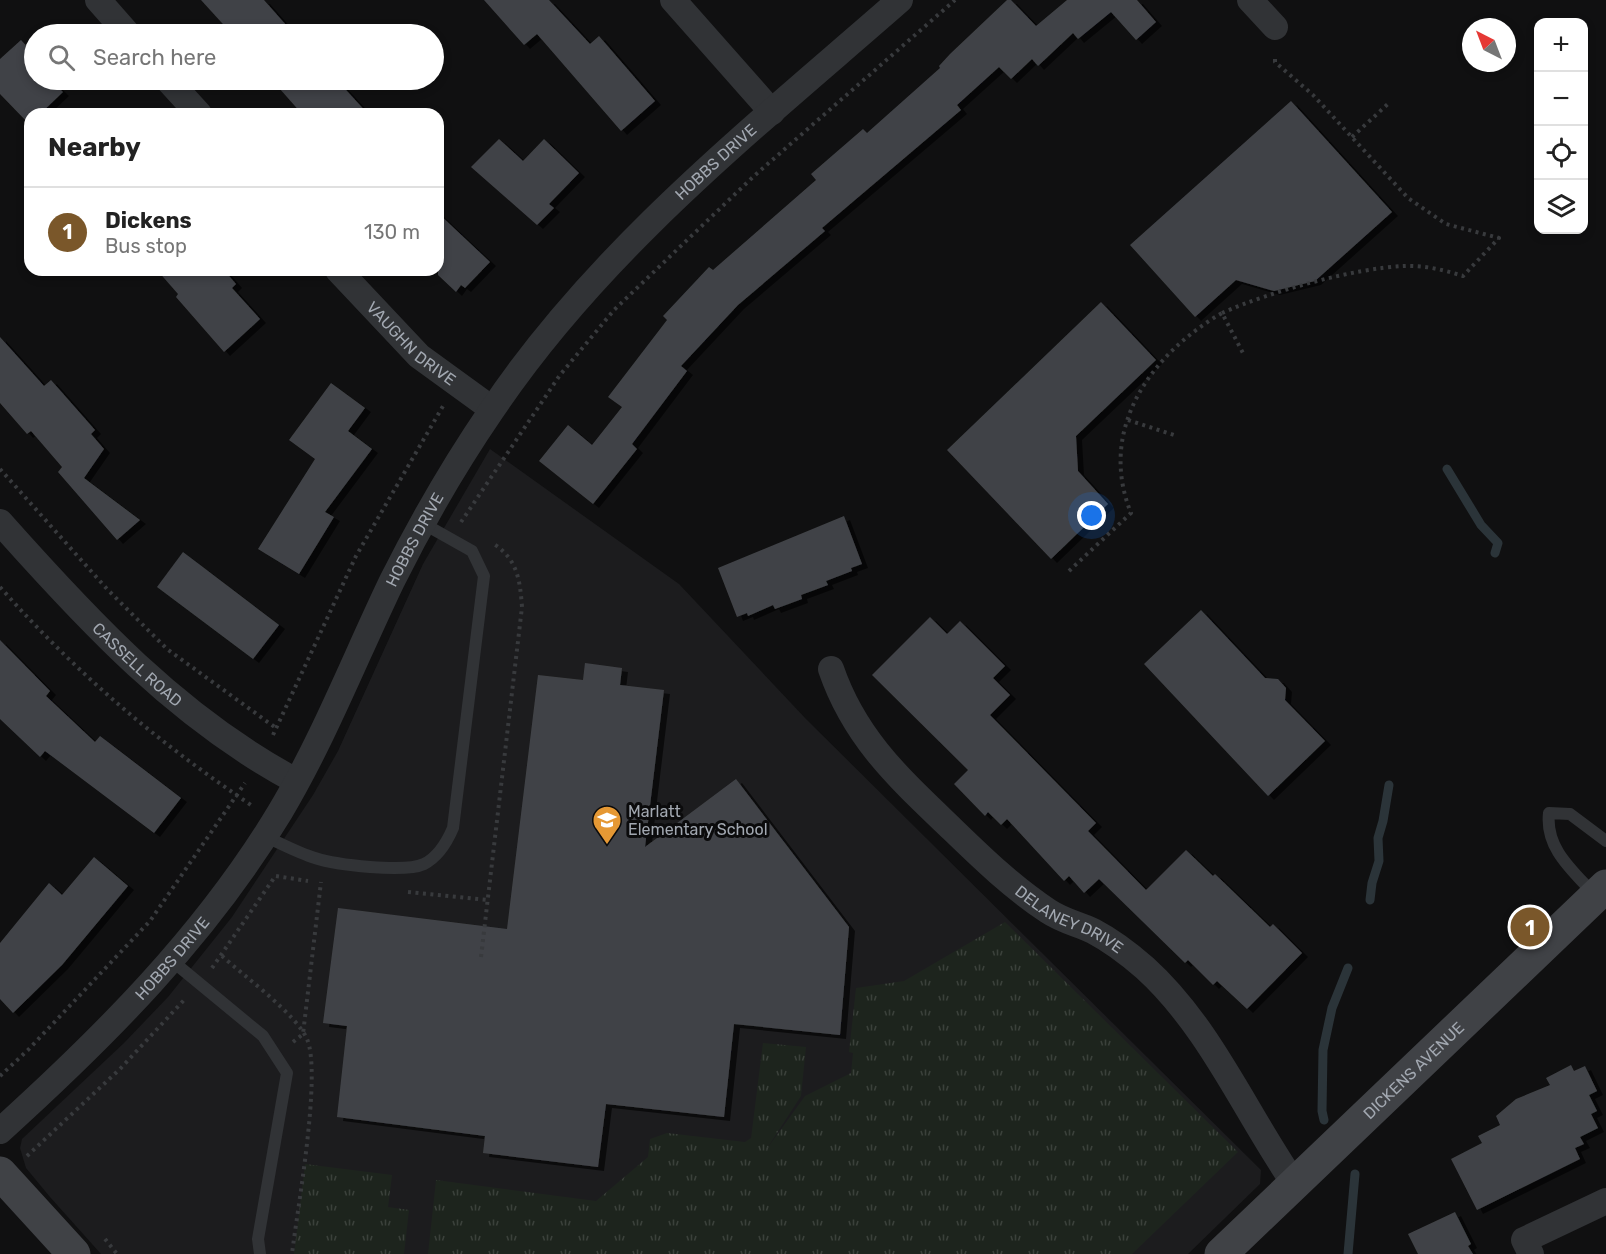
<!DOCTYPE html>
<html lang="en">
<head>
<meta charset="utf-8">
<style>
	body { margin:0; font-family:Rubik,sans-serif; background:#f6f6f6; color:#222 }
	.controls { position:absolute; right:18px; top:18px; display:grid; overflow:hidden; border-radius:12px; box-shadow:0 3px 9px #0003 }
	.controls button { width:54px; height:54px; display:grid; place-items:center; padding:0; border:0; border-bottom:2px solid #e0e0e0; background:#fff; color:#222; font:30px sans-serif }
	.compass { position:absolute; left:1462px; top:18px; width:54px; height:54px; border-radius:50%; background:#fff; box-shadow:0 3px 9px #0003; rotate:318deg }
	.you { position:absolute; left:1092px; top:516px; width:21px; height:21px; margin:-15px; border:4px solid #fff; border-radius:50%; background:#1a73e8; box-shadow:0 0 0 9px #1a73e833 }
	.badge { display:grid; place-items:center; width:39px; height:39px; border-radius:50%; background:#7a572a; color:#fff; font-size:20px; font-weight:700 }
	.pin { position:absolute; translate:-50% -50%; border:3px solid #fff; box-shadow:0 2px 6px #0006 }
	.list { margin:0; padding:0; list-style:none }
	h2 { display:flex; justify-content:space-between; align-items:center; height:78px; margin:0; padding:0 24px; font-size:26px }
	h2 small { font-size:20px; font-weight:400; color:#767676 }
	.list li { display:grid; grid-template-columns:39px 1fr auto; gap:18px; align-items:center; box-sizing:border-box; height:90px; padding:0 24px; border-top:2px solid #e0e0e0 }
	.list b { display:block; font-size:22px; white-space:nowrap }
	.list p { margin:0; font-size:20px; white-space:nowrap; color:#767676 }
	.list em { font-size:20px; font-style:normal; color:#767676 }
	.icon { flex:none; width:33px; height:33px; fill:none; stroke:currentColor; stroke-width:2; stroke-linecap:round; stroke-linejoin:round }
	.map { position:relative; flex:none; width:1606px; height:1254px; overflow:hidden }
	.search { position:absolute; background:#fff; box-shadow:0 3px 9px #0003; left:24px; top:24px; width:420px; height:66px; display:flex; align-items:center; gap:15px; box-sizing:border-box; padding:0 21px; border-radius:33px; color:#767676; font-size:22px }
	.panel { position:absolute; background:#fff; box-shadow:0 3px 9px #0003; left:24px; top:108px; width:420px; height:168px; border-radius:18px }
	.map>svg:first-child { display:block }
	.built { fill:#1c1c1e }
	.grass { fill:url(#grass-tufts) }
	.lines { fill:none; stroke-linecap:round; stroke-linejoin:round }
	.stream { stroke:#2b3439; stroke-width:9 }
	.building { fill:#414347; filter:url(#shadow) }
	.path { stroke:#383a3d; stroke-width:4; stroke-dasharray:3 4.5; stroke-linecap:butt }
	.lane { stroke:#313336; stroke-width:12 }
	.street { stroke:#313336; stroke-width:26 }
	.secondary { stroke:#404246; stroke-width:33 }
	.labels { text-anchor:middle; dominant-baseline:central; stroke-width:6; stroke-linejoin:round; paint-order:stroke }
	.street-label { font-size:16px; fill:#a2a8b1; stroke:#0b0b0c }
	.poi-label { font-size:16px; fill:#a2a8b1; stroke:#0b0b0c; text-anchor:start }
</style>
</head>
<body>
<div class="map">
<svg width="1606" height="1254" viewBox="0 0 1606 1254">
	<defs>
		<pattern id="grass-tufts" width="24" height="20" patternUnits="userSpaceOnUse" patternTransform="scale(1.5)"><rect width="24" height="20" fill="#1d241d"/><path d="M3 7l-1-3M5 7V3M7 7l1-3M15 17l-1-3M17 17v-4M19 17l1-3" fill="none" stroke="#3b413b"/></pattern>
		<filter id="shadow"><feDropShadow dx="6" dy="4" stdDeviation="0" flood-color="#0009"/></filter>
	</defs>
	<rect width="100%" height="100%" fill="#101011"/>
	<path class="built" d="M 490,449 L 679,584 L 806,719 L 1261,1170 L 1260,1184 L 1188,1254 L 101,1254 L 50,1197 L 26,1168 L 20,1148 L 22,1139 L 124,1043 L 168,997 L 232,917 L 313,795 L 338,751 L 423,564 Z"/>
	<g class="grass">
		<path d="M 1005,922 L 1238,1152 L 1132,1254 L 428,1254 L 436,1180 L 596,1201 L 648,1157 L 650,1139 L 667,1133 L 745,1142 L 751,1138 L 763,1043 L 806,1047 L 801,1096 L 766,1150 L 805,1096 L 851,1073 L 853,1053 L 849,1052 L 856,988 L 904,981 Z"/>
		<path d="M 305,1164 L 392,1175 L 388,1207 L 409,1210 L 404,1254 L 294,1254 Z"/>
	</g>
	<g class="lines">
		<g class="stream">
			<path d="M 1447,469 L 1481,525 L 1498,543 L 1495,553"/>
			<path d="M 1370,900 L 1372,883 L 1379,861 L 1378,838 L 1383,821 L 1389,785"/>
			<path d="M 1324,1120 L 1322,1111 L 1323,1050 L 1332,1008 L 1348,968"/>
			<path d="M 1348,1254 L 1355,1174"/>
		</g>
	</g>
	<g class="building">
		<path d="M 201,0 L 264,0 L 294,34 L 232,34 Z"/>
		<path d="M 484,0 L 549,0 L 590,44 L 599,36 L 655,101 L 621,131 L 537,34 L 524,45 Z"/>
		<path d="M 1007,0 L 1011,0 L 1036,26 L 1067,0 L 1137,0 L 1156,22 L 1136,40 L 1111,12 L 1078,39 L 1073,33 L 1038,66 L 1032,59 L 1011,79 L 999,67 L 957,105 L 961,110 L 822,228 L 825,231 L 738,305 L 681,366 L 687,371 L 632,444 L 637,449 L 593,504 L 539,461 L 568,425 L 592,445 L 622,407 L 608,397 L 667,320 L 663,316 L 709,267 L 713,270 L 816,180 L 811,174 L 863,129 L 867,133 L 940,68 L 939,66 L 950,54 Z"/>
		<path d="M 21,40 L 34,54 L 34,80 L 51,80 L 63,92 L 40,114 L 30,114 L 29,124 L 0,94 L 0,59 Z"/>
		<path d="M 272,80 L 337,80 L 368,114 L 302,114 Z"/>
		<path d="M 1291,101 L 1392,212 L 1315,281 L 1274,291 L 1236,280 L 1195,317 L 1130,245 Z"/>
		<path d="M 499,139 L 523,161 L 544,139 L 579,173 L 549,204 L 554,208 L 537,225 L 471,167 Z"/>
		<path d="M 438,213 L 490,262 L 465,288 L 461,285 L 456,292 L 438,275 Z"/>
		<path d="M 157,270 L 224,270 L 236,284 L 232,288 L 260,319 L 224,352 L 176,297 L 178,294 Z"/>
		<path d="M 1101,302 L 1156,360 L 1076,436 L 1078,471 L 1108,504 L 1051,559 L 947,450 Z"/>
		<path d="M 0,337 L 44,386 L 51,380 L 95,430 L 91,434 L 104,449 L 84,478 L 140,520 L 117,540 L 58,472 L 62,467 L 31,431 L 27,434 L 0,403 Z"/>
		<path d="M 331,383 L 365,408 L 348,431 L 372,449 L 325,512 L 334,517 L 299,574 L 258,549 L 315,459 L 289,440 Z"/>
		<path d="M 844,516 L 862,564 L 851,568 L 852,571 L 826,581 L 828,585 L 801,595 L 802,599 L 775,609 L 773,605 L 748,616 L 747,613 L 737,617 L 718,568 Z"/>
		<path d="M 183,552 L 279,625 L 253,659 L 157,587 Z"/>
		<path d="M 1201,610 L 1265,678 L 1278,679 L 1286,688 L 1285,700 L 1325,741 L 1268,796 L 1144,664 Z"/>
		<path d="M 930,617 L 947,634 L 960,621 L 1005,666 L 993,678 L 1010,695 L 990,715 L 1096,823 L 1088,831 L 1146,890 L 1186,850 L 1213,876 L 1215,874 L 1270,927 L 1273,924 L 1302,953 L 1247,1009 L 1217,981 L 1213,985 L 1188,960 L 1185,963 L 1099,879 L 1084,893 L 1069,876 L 1064,881 L 1007,819 L 1001,825 L 988,812 L 985,816 L 954,784 L 968,770 L 872,675 Z"/>
		<path d="M 0,640 L 50,691 L 46,696 L 95,742 L 100,736 L 181,798 L 154,833 L 45,751 L 40,757 L 0,719 Z"/>
		<path d="M 585,663 L 622,668 L 620,685 L 664,690 L 645,847 L 736,779 L 849,927 L 840,1035 L 734,1024 L 724,1117 L 606,1104 L 598,1167 L 483,1153 L 485,1136 L 337,1117 L 347,1026 L 323,1023 L 338,908 L 507,929 L 538,675 L 583,680 Z"/>
		<path d="M 94,857 L 128,886 L 62,965 L 13,1013 L 0,999 L 0,943 L 49,883 L 62,895 Z"/>
		<path d="M 1571,1065 L 1574,1071 L 1585,1066 L 1597,1091 L 1589,1095 L 1597,1111 L 1591,1114 L 1598,1128 L 1580,1137 L 1584,1144 L 1575,1148 L 1580,1159 L 1477,1210 L 1451,1159 L 1482,1143 L 1478,1136 L 1500,1125 L 1496,1116 L 1516,1099 L 1550,1085 L 1546,1078 Z"/>
		<path d="M 1455,1212 L 1471,1244 L 1468,1246 L 1473,1254 L 1418,1254 L 1408,1234 Z"/>
	</g>
	<g class="lines">
		<g class="path">
			<path d="M 1352,137 L 1389,103"/>
			<path d="M 1222,313 C 1269,292 1354,268 1404,266 C 1424,265 1444,270 1463,276 L 1499,238 L 1446,224 L 1408,198 L 1313,95 L 1275,62 L 1275,55"/>
			<path d="M 1128,420 L 1174,435"/>
			<path d="M 0,469 L 107,589 L 167,649 L 276,728"/>
			<path d="M 461,522 L 560,375 L 614,310 L 754,176 L 955,0"/>
			<path d="M 1069,571 L 1131,513 C 1097,429 1151,354 1222,313 L 1244,355"/>
			<path d="M 0,587 C 77,674 155,740 251,805"/>
			<path d="M 273,735 L 356,556 L 443,406"/>
			<path d="M 276,876 L 308,881"/>
			<path d="M 408,892 L 488,900"/>
			<path d="M 222,956 C 244,976 296,1014 307,1039 C 322,1074 297,1211 292,1254"/>
			<path d="M 481,957 L 522,607 C 520,581 518,560 494,544"/>
			<path d="M 212,968 L 274,878"/>
			<path d="M 293,1042 L 303,1034 L 321,882"/>
			<path d="M 0,1076 L 28,1050 L 150,921 L 245,783"/>
			<path d="M 27,1156 L 121,1068 L 185,999"/>
			<path d="M 105,1239 L 117,1254"/>
		</g>
		<g class="lane">
			<path d="M 264,836 C 280,843 298,853 315,858 C 336,865 405,873 424,864 C 438,857 447,842 453,828 L 484,576 L 472,551 L 424,524"/>
			<path d="M 1594,894 C 1572,870 1545,848 1549,813 L 1570,814 L 1606,841"/>
			<path d="M 171,960 L 263,1036 L 287,1073 L 258,1239 L 260,1254"/>
		</g>
		<g class="street">
			<path d="M 98,0 L 128,34"/>
			<path d="M 673,0 L 772,112"/>
			<path d="M 1250,0 L 1275,27"/>
			<path d="M 168,80 L 199,114"/>
			<path id="s1" d="M 338,270 L 419,356 L 492,409"/>
			<path id="s2" d="M 0,522 C 88,621 178,718 296,781"/>
			<path id="s3" d="M 831,669 C 855,739 900,779 952,829 C 983,859 1012,887 1048,911 C 1063,921 1078,924 1093,931 C 1112,941 1129,954 1145,968 C 1210,1027 1245,1112 1294,1183"/>
			<path id="s4" d="M 0,1131 C 105,1036 206,935 280,812 C 324,738 355,658 392,581 C 421,523 455,464 492,410 C 600,249 755,127 900,0"/>
			<path d="M 1531,1254 L 1524,1240 L 1606,1201"/>
		</g>
		<g class="secondary">
			<path d="M 0,1173 L 74,1254"/>
			<path id="s5" d="M 1221,1254 L 1606,886"/>
		</g>
	</g>
	<defs>
		<g id="school-pin" transform="scale(1.5)"><path d="M0 17L-7.5 6A9.5 9.5 0 1 1 7.5 6Z" fill="#e59834" stroke="#0b0b0c"/><path d="M0-5L7-2L0 1L-7-2ZM-4 1L0 2.5L4 1V4Q0 6-4 4Z" fill="#fff"/></g>
	</defs>
	<g fill-rule="evenodd">
		<use href="#school-pin" x="607" y="820"/>
	</g>
	<g class="labels">
		<g class="street-label">
			<text stroke="none"><textPath href="#s4" startOffset="1216">HOBBS DRIVE</textPath></text>
			<text stroke="none"><textPath href="#s1" startOffset="104">VAUGHN DRIVE</textPath></text>
			<text stroke="none"><textPath href="#s4" startOffset="730">HOBBS DRIVE</textPath></text>
			<text stroke="none"><textPath href="#s2" startOffset="198">CASSELL ROAD</textPath></text>
			<text stroke="none"><textPath href="#s3" startOffset="352">DELANEY DRIVE</textPath></text>
			<text stroke="none"><textPath href="#s4" startOffset="244">HOBBS DRIVE</textPath></text>
			<text stroke="none"><textPath href="#s5" startOffset="266">DICKENS AVENUE</textPath></text>
		</g>
		<g class="poi-label">
			<text x="628" y="811">Marlatt<tspan x="628" dy="18">Elementary School</tspan></text>
		</g>
	</g>
</svg>
<div class="controls">
<button>+</button>
<button>−</button>
<button><svg class="icon" aria-label="locate" viewBox="0 0 24 24"><circle cx="12" cy="12" r="6"/><path d="M12 2v4M12 18v4M2 12h4M18 12h4"/></svg></button>
<button><svg class="icon" aria-label="layers" viewBox="0 0 24 24"><path d="M12 4l9 5-9 5-9-5zM3 14l9 5 9-5"/></svg></button>
</div>
<svg class="compass" viewBox="-18 -18 36 36"><path d="M0-13l5 13h-10z" fill="#e53935"/><path d="M0 13l5-13h-10z" fill="#767676"/></svg>
<div class="you"></div>
<div class="pin badge" style="left:1530px;top:927px">1</div>
<div class="search"><svg class="icon" aria-label="search" viewBox="0 0 24 24"><circle cx="10" cy="10" r="6"/><path d="M15 15l6 6"/></svg>Search here</div>
<section class="panel">
<h2>Nearby<small></small></h2>
<ul class="list">
<li><span class="badge">1</span><div><b>Dickens</b><p>Bus stop</p></div><em>130 m</em></li>
</ul>
</section>
</div>
</body>
</html>
